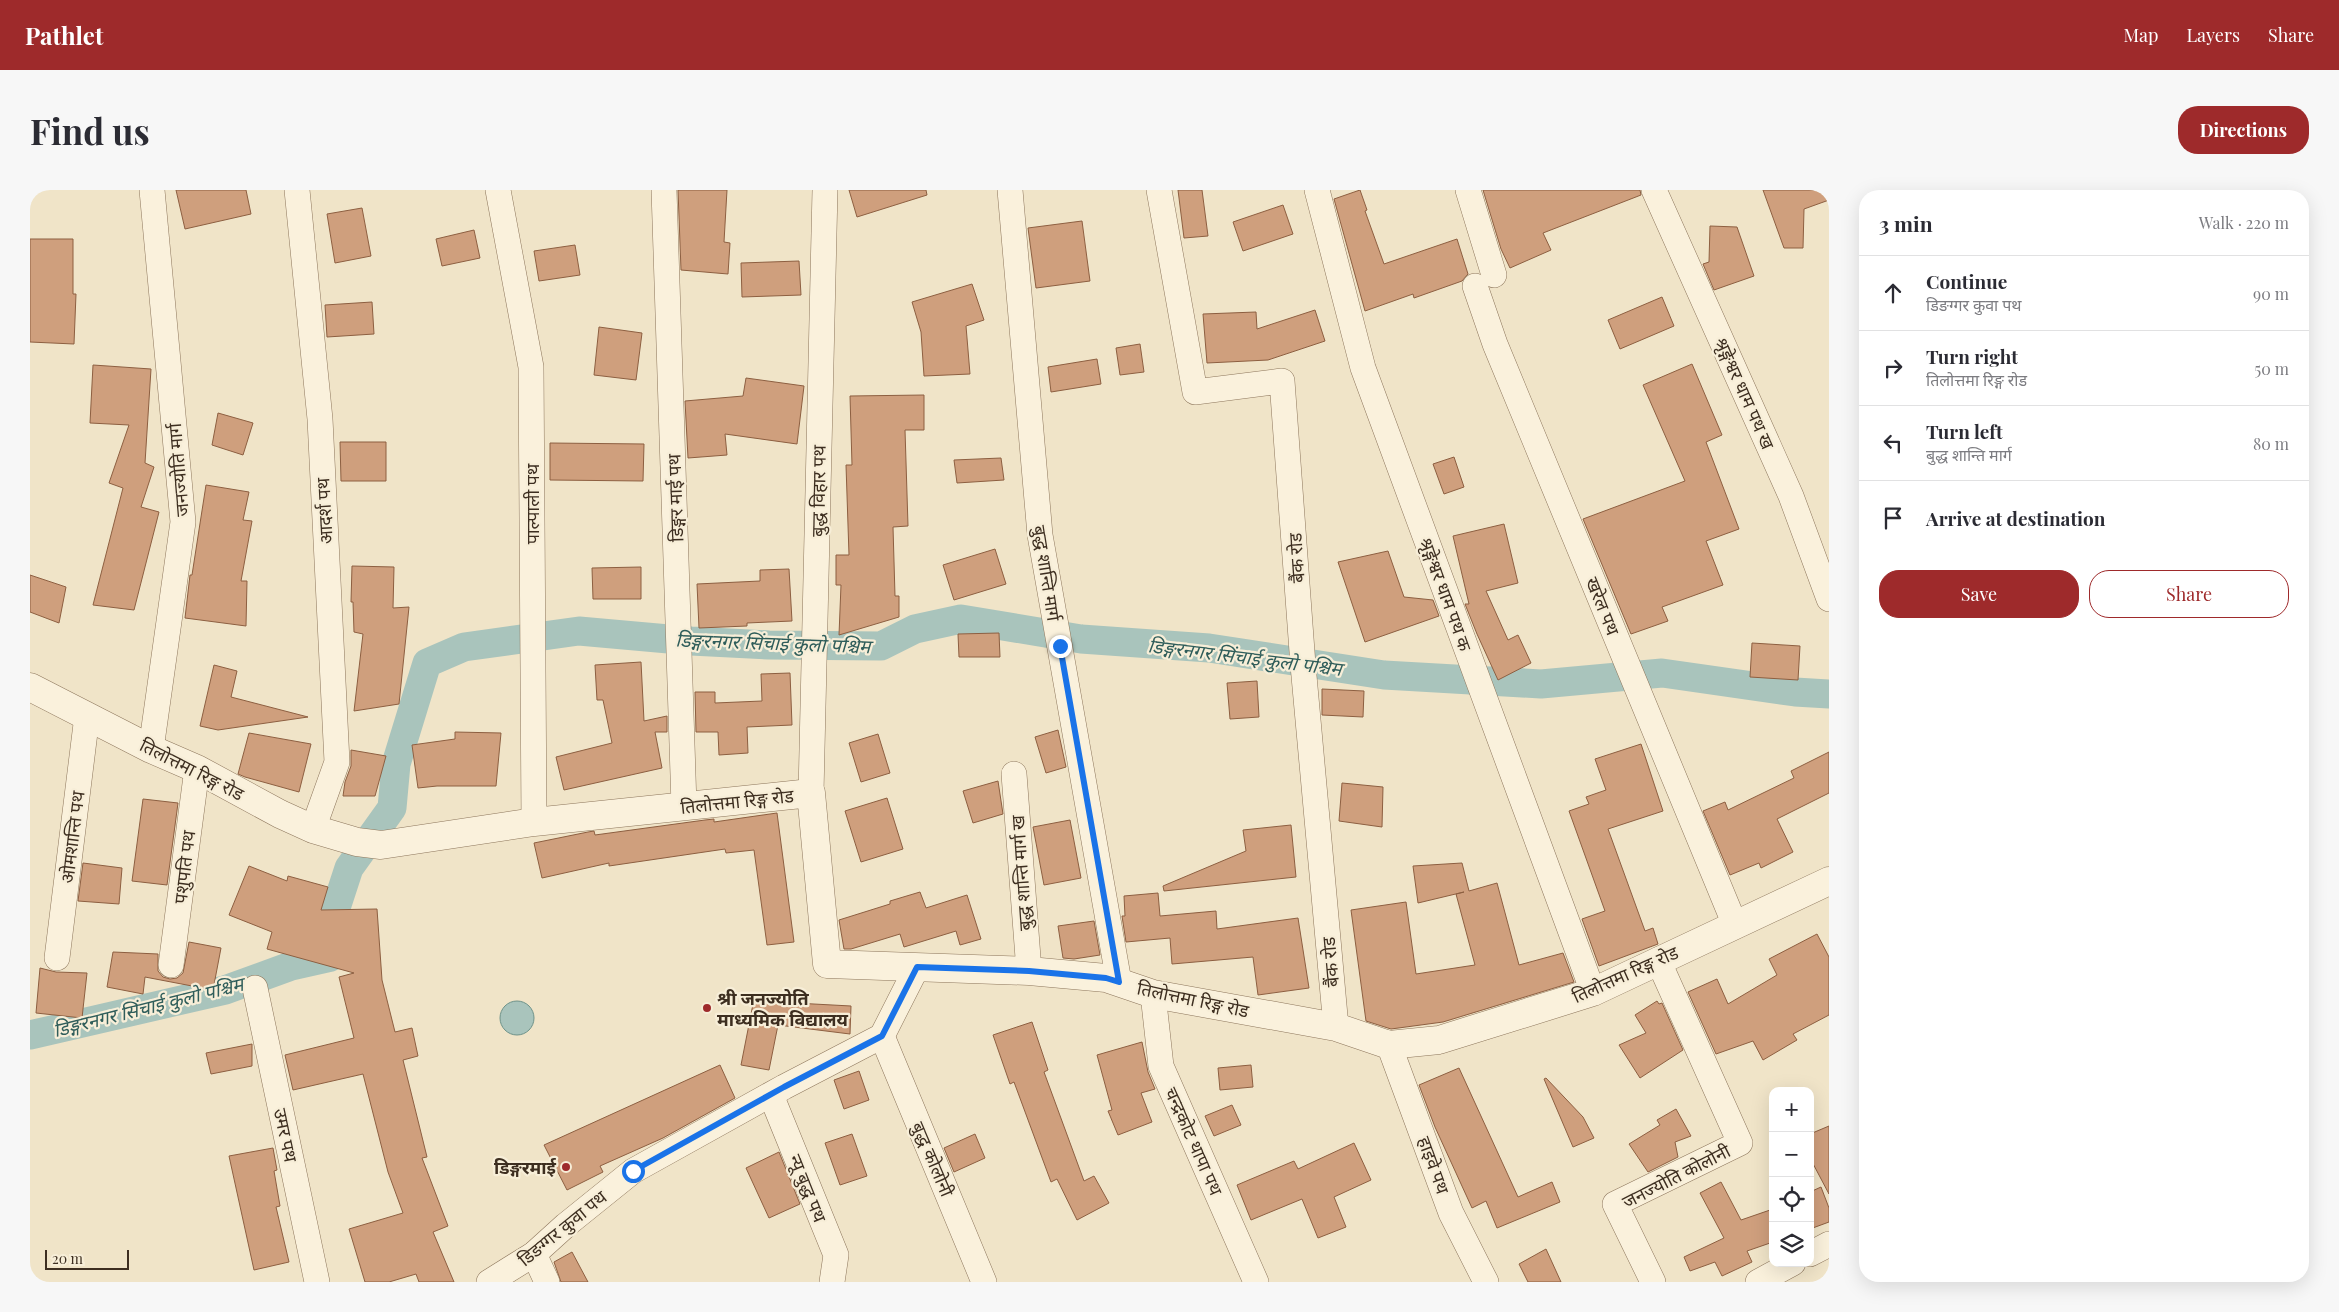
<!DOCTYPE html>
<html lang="en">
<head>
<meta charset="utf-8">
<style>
	body { margin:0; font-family:"Playfair Display","Noto Sans Devanagari",serif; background:#f7f7f7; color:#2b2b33 }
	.controls { position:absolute; right:15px; bottom:15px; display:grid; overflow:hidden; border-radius:10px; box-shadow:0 5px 20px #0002 }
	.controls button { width:45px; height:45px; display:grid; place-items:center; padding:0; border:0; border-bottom:1px solid #e1e1e2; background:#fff; color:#2b2b33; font:25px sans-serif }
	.scale { position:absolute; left:15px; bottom:12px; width:84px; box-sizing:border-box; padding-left:5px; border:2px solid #3d2e20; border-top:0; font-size:14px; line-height:18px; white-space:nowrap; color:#3d2e20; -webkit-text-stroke:4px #f7eed8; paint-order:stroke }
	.stop { position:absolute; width:15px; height:15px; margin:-11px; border:4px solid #1a73e8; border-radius:50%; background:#fff }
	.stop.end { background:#1a73e8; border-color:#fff; box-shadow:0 1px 5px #0008 }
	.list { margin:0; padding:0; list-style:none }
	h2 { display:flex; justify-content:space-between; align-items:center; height:65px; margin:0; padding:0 20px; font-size:21px }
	h2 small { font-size:16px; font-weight:400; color:#7c7c81 }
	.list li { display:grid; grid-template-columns:32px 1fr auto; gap:15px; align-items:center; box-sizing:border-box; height:75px; padding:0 20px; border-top:1px solid #e1e1e2 }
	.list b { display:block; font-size:19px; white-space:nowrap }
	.list p { margin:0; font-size:16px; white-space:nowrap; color:#7c7c81 }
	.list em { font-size:16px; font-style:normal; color:#7c7c81 }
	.actions { display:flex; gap:10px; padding:15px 20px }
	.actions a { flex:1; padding:11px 0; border:1px solid #9e2a2b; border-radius:20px; text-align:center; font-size:18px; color:#9e2a2b }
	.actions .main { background:#9e2a2b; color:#fff }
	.icon { flex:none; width:28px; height:28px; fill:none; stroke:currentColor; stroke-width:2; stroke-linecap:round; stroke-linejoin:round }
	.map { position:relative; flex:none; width:1799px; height:1092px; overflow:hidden; border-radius:20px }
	header { display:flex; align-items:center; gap:30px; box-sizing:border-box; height:70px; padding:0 25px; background:#9e2a2b; color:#fff }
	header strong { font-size:24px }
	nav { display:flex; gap:28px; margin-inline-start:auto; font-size:18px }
	.intro { display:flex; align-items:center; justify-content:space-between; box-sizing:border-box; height:120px; padding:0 30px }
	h1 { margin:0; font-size:35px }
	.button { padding:12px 22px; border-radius:20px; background:#9e2a2b; color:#fff; font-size:18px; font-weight:700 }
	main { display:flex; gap:30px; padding:0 30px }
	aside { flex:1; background:#fff; border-radius:20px; box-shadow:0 5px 20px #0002 }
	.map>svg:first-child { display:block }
	.water { fill:#a9c4bc; stroke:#6f938a }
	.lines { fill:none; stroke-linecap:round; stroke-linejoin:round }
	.canal { stroke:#a9c4bc; stroke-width:29 }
	.building { fill:#cf9f7d; stroke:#8d5f41 }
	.minor-casing { stroke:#8d765c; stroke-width:26 }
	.tertiary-casing { stroke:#8d765c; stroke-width:29 }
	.minor { stroke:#faf1dc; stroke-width:25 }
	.tertiary { stroke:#faf1dc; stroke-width:28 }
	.route { stroke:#1a73e8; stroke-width:6 }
	.poi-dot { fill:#9e2a2b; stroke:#f7eed8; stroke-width:2 }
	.labels { text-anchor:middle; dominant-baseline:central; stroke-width:4.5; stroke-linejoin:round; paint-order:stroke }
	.street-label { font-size:18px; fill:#3d2e20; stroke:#f7eed8 }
	.poi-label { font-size:18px; font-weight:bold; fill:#3d2e20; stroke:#f7eed8; text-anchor:start }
	.water-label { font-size:19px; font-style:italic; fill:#2f5d5a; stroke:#f7eed8 }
</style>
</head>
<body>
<header>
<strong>Pathlet</strong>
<nav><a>Map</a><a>Layers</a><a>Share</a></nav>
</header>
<div class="intro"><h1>Find us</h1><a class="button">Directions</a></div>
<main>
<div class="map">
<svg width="1799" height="1092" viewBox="0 0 1799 1092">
	<rect width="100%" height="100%" fill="#f0e4c8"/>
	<circle class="water" cx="487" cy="828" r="17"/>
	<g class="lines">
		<path class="canal" d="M 0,845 L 195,800 L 261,776 L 301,767 L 304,724 L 319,678 L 362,618 L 366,574 L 397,473 L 434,457 L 549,441 L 661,451 L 739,455 L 851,456 L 885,439 L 931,429 L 1051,449 L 1179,458 L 1354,485 L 1511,494 L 1632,483 L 1765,502 L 1799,504"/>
	</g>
	<g class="building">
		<path d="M 146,0 L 216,0 L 221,24 L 155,39 Z"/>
		<path d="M 648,0 L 697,0 L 694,52 L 700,53 L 698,84 L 651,80 Z"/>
		<path d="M 819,0 L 896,0 L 897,5 L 827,27 Z"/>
		<path d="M 1148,0 L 1172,0 L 1178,46 L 1154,48 Z"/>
		<path d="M 1330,0 L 1337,20 L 1335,21 L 1354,74 L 1427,49 L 1438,84 L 1432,91 L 1384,108 L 1383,104 L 1335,121 L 1304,9 Z"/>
		<path d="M 1453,0 L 1610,0 L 1611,5 L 1513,43 L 1521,60 L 1480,78 L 1471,59 Z"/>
		<path d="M 1733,0 L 1799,0 L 1799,10 L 1774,19 L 1773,58 L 1754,58 Z"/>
		<path d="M 1253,15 L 1263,44 L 1213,61 L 1203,32 Z"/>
		<path d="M 332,18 L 341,66 L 305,73 L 297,24 Z"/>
		<path d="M 1052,31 L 1060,91 L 1006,98 L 998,38 Z"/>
		<path d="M 1680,36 L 1707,37 L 1724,86 L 1684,100 L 1673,74 L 1679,72 Z"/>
		<path d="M 444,40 L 450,68 L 412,76 L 406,49 Z"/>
		<path d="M 0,49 L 43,49 L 43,104 L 46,104 L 44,154 L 0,152 Z"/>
		<path d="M 545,55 L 550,85 L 509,91 L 504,61 Z"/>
		<path d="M 769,71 L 771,105 L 712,107 L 711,73 Z"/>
		<path d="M 942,94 L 954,130 L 936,136 L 940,184 L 894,186 L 891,142 L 882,112 Z"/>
		<path d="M 1632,107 L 1644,136 L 1590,159 L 1578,130 Z"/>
		<path d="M 342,112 L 344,144 L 297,147 L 295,115 Z"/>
		<path d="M 1285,120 L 1295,151 L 1238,170 L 1177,173 L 1173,124 L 1226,122 L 1227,139 Z"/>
		<path d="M 569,137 L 612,143 L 606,190 L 564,185 Z"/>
		<path d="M 1110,154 L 1114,182 L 1090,185 L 1086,158 Z"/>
		<path d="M 1067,169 L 1071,194 L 1021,202 L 1018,177 Z"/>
		<path d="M 1662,174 L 1692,245 L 1676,252 L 1709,339 L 1676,351 L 1693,395 L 1632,417 L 1638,431 L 1601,444 L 1553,329 L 1655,291 L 1613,195 Z"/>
		<path d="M 63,175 L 121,179 L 115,273 L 124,277 L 111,317 L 129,322 L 104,420 L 63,415 L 93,298 L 79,293 L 99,235 L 60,233 Z"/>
		<path d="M 716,188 L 774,196 L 767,254 L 695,244 L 697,265 L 658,268 L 655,211 L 713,206 Z"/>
		<path d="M 894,205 L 894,240 L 875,240 L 878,336 L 863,337 L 865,406 L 869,406 L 869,427 L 809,445 L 811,395 L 806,395 L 806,365 L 819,365 L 816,275 L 822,275 L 820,206 Z"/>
		<path d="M 188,223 L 223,233 L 213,265 L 182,255 Z"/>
		<path d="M 310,252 L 356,252 L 356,291 L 311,291 Z"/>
		<path d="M 520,253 L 614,254 L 613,291 L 520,290 Z"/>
		<path d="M 1424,267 L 1434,297 L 1414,304 L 1403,274 Z"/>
		<path d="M 971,268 L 974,290 L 927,293 L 924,270 Z"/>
		<path d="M 176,295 L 219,302 L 213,330 L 222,331 L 211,391 L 217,391 L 216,436 L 155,428 L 160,385 L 162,385 Z"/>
		<path d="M 1474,334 L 1488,393 L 1456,401 L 1478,450 L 1488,445 L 1501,473 L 1468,490 L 1447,444 L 1435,414 L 1439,414 L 1423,346 Z"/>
		<path d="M 965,359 L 976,394 L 924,410 L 913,375 Z"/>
		<path d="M 1358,361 L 1374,407 L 1403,410 L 1409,426 L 1335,452 L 1308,372 Z"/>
		<path d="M 322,376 L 364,377 L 363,418 L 379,417 L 369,514 L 324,521 L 333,444 L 324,442 L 323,412 L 321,412 Z"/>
		<path d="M 611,377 L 611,409 L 563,409 L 562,378 Z"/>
		<path d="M 759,379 L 762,431 L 717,433 L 717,436 L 669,438 L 667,394 L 730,391 L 730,380 Z"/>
		<path d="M 0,385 L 36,397 L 29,433 L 0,422 Z"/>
		<path d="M 969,443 L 970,467 L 929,467 L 928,444 Z"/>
		<path d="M 1722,453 L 1770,456 L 1768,490 L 1720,487 Z"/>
		<path d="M 611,472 L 614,531 L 637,526 L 637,542 L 625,542 L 632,578 L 534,600 L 526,567 L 582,553 L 573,510 L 567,510 L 565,475 Z"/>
		<path d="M 184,475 L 207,481 L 201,507 L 278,527 L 188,540 L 170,536 Z"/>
		<path d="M 760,483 L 762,535 L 717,537 L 718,563 L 689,565 L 688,542 L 666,542 L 665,502 L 685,502 L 685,513 L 732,511 L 731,484 Z"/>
		<path d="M 1227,491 L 1229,527 L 1200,529 L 1197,493 Z"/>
		<path d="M 1292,499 L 1334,501 L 1333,527 L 1292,525 Z"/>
		<path d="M 1028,540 L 1036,577 L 1016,583 L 1005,547 Z"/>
		<path d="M 425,542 L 471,543 L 466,596 L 407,596 L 388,598 L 382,555 L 425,549 Z"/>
		<path d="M 219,543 L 281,554 L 269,602 L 215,587 L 208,584 Z"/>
		<path d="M 848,544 L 860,583 L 831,592 L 819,553 Z"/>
		<path d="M 1611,554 L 1633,621 L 1578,639 L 1615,741 L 1623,738 L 1628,754 L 1569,776 L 1552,729 L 1575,721 L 1539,621 L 1559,614 L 1556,607 L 1576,600 L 1565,569 Z"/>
		<path d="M 321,560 L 356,566 L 345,606 L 313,606 L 315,592 L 321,576 Z"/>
		<path d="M 1799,562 L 1799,603 L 1747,629 L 1763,662 L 1731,678 L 1729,673 L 1700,685 L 1673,621 L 1695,612 L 1698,620 L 1764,588 L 1761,581 Z"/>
		<path d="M 968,591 L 973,624 L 943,633 L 933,601 Z"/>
		<path d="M 1312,593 L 1353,597 L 1352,637 L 1309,631 Z"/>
		<path d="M 857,608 L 873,659 L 831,672 L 815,621 Z"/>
		<path d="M 113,609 L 148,613 L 137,695 L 102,691 Z"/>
		<path d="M 747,623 L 764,752 L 737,755 L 724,660 L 696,663 L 695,659 L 579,676 L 579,673 L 512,688 L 504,653 L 558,642 L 564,641 L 565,645 L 675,630 L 684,629 L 684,632 Z"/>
		<path d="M 1040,630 L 1051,688 L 1014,695 L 1003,637 Z"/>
		<path d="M 1261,635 L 1266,687 L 1134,701 L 1133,696 L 1216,661 L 1213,640 Z"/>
		<path d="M 53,673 L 92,678 L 89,714 L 48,711 Z"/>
		<path d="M 1432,673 L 1439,701 L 1467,693 L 1489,775 L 1533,763 L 1544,792 L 1413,832 L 1361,839 L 1336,831 L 1321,720 L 1376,712 L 1386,784 L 1445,775 L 1426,704 L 1434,702 L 1388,713 L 1383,676 Z"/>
		<path d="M 219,676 L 257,691 L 258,686 L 298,697 L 291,720 L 347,719 L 352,790 L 365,842 L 382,838 L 388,866 L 373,870 L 397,967 L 392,968 L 418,1036 L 403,1042 L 424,1092 L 389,1092 L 386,1084 L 359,1092 L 335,1092 L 319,1039 L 373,1023 L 358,982 L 333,884 L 263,900 L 255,865 L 324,848 L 309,787 L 324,783 L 237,759 L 242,742 L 199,725 Z"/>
		<path d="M 890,702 L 896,718 L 937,705 L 951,749 L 930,755 L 926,741 L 874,757 L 870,744 L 821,759 L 814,759 L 809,730 L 860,714 L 860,711 Z"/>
		<path d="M 1128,703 L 1130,726 L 1186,721 L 1187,739 L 1268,728 L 1279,798 L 1228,805 L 1223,767 L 1142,774 L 1140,748 L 1096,752 L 1092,726 L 1095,726 L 1094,706 Z"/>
		<path d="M 1064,731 L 1070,765 L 1044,769 L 1033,768 L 1028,736 Z"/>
		<path d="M 1787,744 L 1799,767 L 1799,825 L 1763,844 L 1767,850 L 1733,870 L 1723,851 L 1686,864 L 1658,802 L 1687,789 L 1698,814 L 1747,785 L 1739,769 Z"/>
		<path d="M 159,752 L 191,758 L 183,800 L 115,787 L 113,804 L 77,797 L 83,762 L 128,764 L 128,781 L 133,787 L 140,789 L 147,788 L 153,783 Z"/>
		<path d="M 10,778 L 26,782 L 57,783 L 52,828 L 6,823 Z"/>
		<path d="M 724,809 L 765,817 L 765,813 L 821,816 L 820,844 L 748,835 L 739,880 L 711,875 Z"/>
		<path d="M 1627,811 L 1629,814 L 1632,813 L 1653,860 L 1610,888 L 1589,855 L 1616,843 L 1605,825 Z"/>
		<path d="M 1002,832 L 1018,880 L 1014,882 L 1054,991 L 1064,986 L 1079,1013 L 1047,1030 L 1027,989 L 1021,992 L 984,892 L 980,894 L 963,845 Z"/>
		<path d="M 1112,852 L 1118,882 L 1125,899 L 1111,903 L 1122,932 L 1088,945 L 1078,921 L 1082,920 L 1067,865 Z"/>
		<path d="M 222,854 L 222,876 L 181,884 L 176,863 Z"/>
		<path d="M 690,875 L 705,908 L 633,948 L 570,976 L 573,982 L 537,1000 L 514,955 Z"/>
		<path d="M 1221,875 L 1223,897 L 1190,900 L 1188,878 Z"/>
		<path d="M 1429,878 L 1488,1007 L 1522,992 L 1530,1012 L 1467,1038 L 1456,1011 L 1442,1018 L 1405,937 L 1389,895 Z"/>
		<path d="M 829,881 L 839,910 L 814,919 L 804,890 Z"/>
		<path d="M 1516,888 L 1553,927 L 1564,948 L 1543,957 L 1514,889 Z"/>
		<path d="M 1202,915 L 1211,935 L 1184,946 L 1175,926 Z"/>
		<path d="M 1646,919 L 1661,946 L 1645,952 L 1648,967 L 1618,982 L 1599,954 L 1630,935 L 1627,930 Z"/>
		<path d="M 1799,936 L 1799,1004 L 1780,968 L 1780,944 Z"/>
		<path d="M 822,944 L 837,986 L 810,995 L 795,953 Z"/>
		<path d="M 945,944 L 955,968 L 924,982 L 914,958 Z"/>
		<path d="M 1324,953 L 1341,990 L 1304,1007 L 1316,1037 L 1288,1048 L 1272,1009 L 1221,1030 L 1207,995 L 1264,971 L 1268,979 Z"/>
		<path d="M 243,958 L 247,980 L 244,981 L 250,1016 L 246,1017 L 259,1072 L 224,1080 L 199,966 Z"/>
		<path d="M 749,962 L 770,1014 L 739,1028 L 716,978 Z"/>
		<path d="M 1691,992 L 1711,1030 L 1743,1019 L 1743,1052 L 1717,1061 L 1722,1072 L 1692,1086 L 1685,1072 L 1660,1081 L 1654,1067 L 1694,1048 L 1670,1003 Z"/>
		<path d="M 1791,997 L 1799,1018 L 1799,1032 L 1780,1039 L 1780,1002 Z"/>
		<path d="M 1516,1059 L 1531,1092 L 1498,1092 L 1489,1074 Z"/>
		<path d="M 542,1062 L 558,1092 L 531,1092 L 524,1072 Z"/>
	</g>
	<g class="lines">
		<g class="minor-casing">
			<g id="minor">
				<path d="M 267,0 L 290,229 L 307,572 L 283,639"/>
				<path d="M 468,0 L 501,177 L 504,632"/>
				<path d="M 634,0 L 654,616"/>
				<path d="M 980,0 L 1010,345 L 1089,792"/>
				<path d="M 1129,0 L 1165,202 L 1252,191 L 1273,475 L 1306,837"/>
				<path d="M 1287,0 L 1333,178 L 1563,802"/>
				<path d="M 1438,0 L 1464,85"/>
				<path d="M 1624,0 L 1761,306 L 1799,409"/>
				<path d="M 1445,96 L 1465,154 L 1705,735"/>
				<path d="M 121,559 L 153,332 L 122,0"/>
				<path d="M 984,584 L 999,781"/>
				<path d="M 781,603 L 795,0"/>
				<path d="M 27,768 L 57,526"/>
				<path d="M 141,775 L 167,579"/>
				<path d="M 225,798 L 287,1092"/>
				<path d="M 1123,804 L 1131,876 L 1226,1092"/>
				<path d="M 852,846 L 954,1092"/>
				<path d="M 1359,855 L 1421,1023 L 1456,1092"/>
				<path d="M 741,905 L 806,1065 L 802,1092"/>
				<path d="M 504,1064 L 517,1092"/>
				<path d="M 1780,1064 L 1799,1054"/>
				<path d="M 459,1092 L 504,1064 L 536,1035 L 603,981 L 754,897 L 852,846 L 887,777"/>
				<path d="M 1623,1092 L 1585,1014 L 1710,953 L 1628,770"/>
				<path d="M 1728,1092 L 1763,1073"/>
			</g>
		</g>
		<g class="tertiary-casing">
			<path id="tertiary" d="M 0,497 L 121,559 L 167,579 L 250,624 L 283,639 L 327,652 L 351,655 L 504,632 L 781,603 L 797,774 L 999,781 L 1076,788 L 1123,804 L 1306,837 L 1359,855 L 1409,850 L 1563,802 L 1799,691"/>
		</g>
		<use href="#minor" class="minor"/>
		<use href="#tertiary" class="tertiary"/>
	</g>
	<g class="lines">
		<path class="route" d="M 603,981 L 754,897 L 852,846 L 887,777 L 999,781 L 1076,788 L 1089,792 L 1030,456"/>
	</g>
	<g class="poi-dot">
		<circle cx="677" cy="818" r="5"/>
		<circle cx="536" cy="977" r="5"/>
	</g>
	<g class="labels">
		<g class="street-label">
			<text transform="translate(1715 203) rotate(66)">श्रृङ्गेश्वर धाम पथ ख</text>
			<text transform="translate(148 280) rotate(-95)">जनज्योति मार्ग</text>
			<text transform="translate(788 301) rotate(-89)">बुद्ध विहार पथ</text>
			<text transform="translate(645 308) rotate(-92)">डिङ्गर माई पथ</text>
			<text transform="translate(502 314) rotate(-90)">पाल्पाली पथ</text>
			<text transform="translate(294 321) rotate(-93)">आदर्श पथ</text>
			<text transform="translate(1266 368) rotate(-94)">बैंक रोड</text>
			<text transform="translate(1017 383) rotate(81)">बुद्ध शान्ति मार्ग</text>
			<text transform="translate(1416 404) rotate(70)">श्रृङ्गेश्वर धाम पथ क</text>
			<text transform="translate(1573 416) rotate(68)">खरेल पथ</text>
			<text transform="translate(162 579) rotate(27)">तिलोत्तमा रिङ्ग रोड</text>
			<text transform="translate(707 611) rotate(-6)">तिलोत्तमा रिङ्ग रोड</text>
			<text transform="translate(42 647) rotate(-83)">ओमशान्ति पथ</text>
			<text transform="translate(154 677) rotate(-83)">पशुपति पथ</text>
			<text transform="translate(991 683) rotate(-94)">बुद्ध शान्ति मार्ग ख</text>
			<text transform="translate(1300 772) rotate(-95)">बैंक रोड</text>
			<text transform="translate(1595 784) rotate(-24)">तिलोत्तमा रिङ्ग रोड</text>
			<text transform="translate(1163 809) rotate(12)">तिलोत्तमा रिङ्ग रोड</text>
			<text transform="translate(256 945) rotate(78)">उमर पथ</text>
			<text transform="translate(1164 951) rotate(66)">चन्द्रकोट थापा पथ</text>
			<text transform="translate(903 969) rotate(67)">बुद्ध कोलोनी</text>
			<text transform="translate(1404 975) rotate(70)">हाइवे पथ</text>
			<text transform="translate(1646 986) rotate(-27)">जनज्योति कोलोनी</text>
			<text transform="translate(778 998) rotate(68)">न्यू बुद्ध पथ</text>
			<text transform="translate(532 1038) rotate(-39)">डिङग्गर कुवा पथ</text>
		</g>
		<g class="poi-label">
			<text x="687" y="808">श्री जनज्योति<tspan x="687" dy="21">माध्यमिक विद्यालय</tspan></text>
			<text x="526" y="977" text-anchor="end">डिङ्गरमाई</text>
		</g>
		<g class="water-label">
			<text transform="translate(743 452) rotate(2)">डिङ्गरनगर सिंचाई कुलो पश्चिम</text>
			<text transform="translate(1215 466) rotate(7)">डिङ्गरनगर सिंचाई कुलो पश्चिम</text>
			<text transform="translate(118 816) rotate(-14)">डिङ्गरनगर सिंचाई कुलो पश्चिम</text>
		</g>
	</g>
</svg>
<div class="controls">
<button>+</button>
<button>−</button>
<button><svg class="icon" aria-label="locate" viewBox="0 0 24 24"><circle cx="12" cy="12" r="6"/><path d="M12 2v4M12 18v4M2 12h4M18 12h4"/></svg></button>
<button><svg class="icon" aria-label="layers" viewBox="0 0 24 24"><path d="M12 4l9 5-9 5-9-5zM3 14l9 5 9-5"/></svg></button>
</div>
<div class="scale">20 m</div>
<div class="stop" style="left:603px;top:981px"></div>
<div class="stop end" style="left:1030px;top:456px"></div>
</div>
<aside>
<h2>3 min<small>Walk · 220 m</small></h2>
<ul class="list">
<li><svg class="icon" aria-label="ahead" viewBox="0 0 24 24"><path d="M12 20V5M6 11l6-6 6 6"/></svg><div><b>Continue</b><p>डिङग्गर कुवा पथ</p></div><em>90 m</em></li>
<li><svg class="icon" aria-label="right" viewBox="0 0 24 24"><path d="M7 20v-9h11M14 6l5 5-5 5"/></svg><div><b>Turn right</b><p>तिलोत्तमा रिङ्ग रोड</p></div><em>50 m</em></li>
<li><svg class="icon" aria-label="left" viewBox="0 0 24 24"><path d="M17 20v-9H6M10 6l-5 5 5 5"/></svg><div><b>Turn left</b><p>बुद्ध शान्ति मार्ग</p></div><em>80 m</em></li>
<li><svg class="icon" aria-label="arrive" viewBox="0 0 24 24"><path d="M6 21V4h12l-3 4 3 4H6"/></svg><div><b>Arrive at destination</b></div></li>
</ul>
<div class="actions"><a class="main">Save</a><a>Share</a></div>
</aside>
</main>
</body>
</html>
